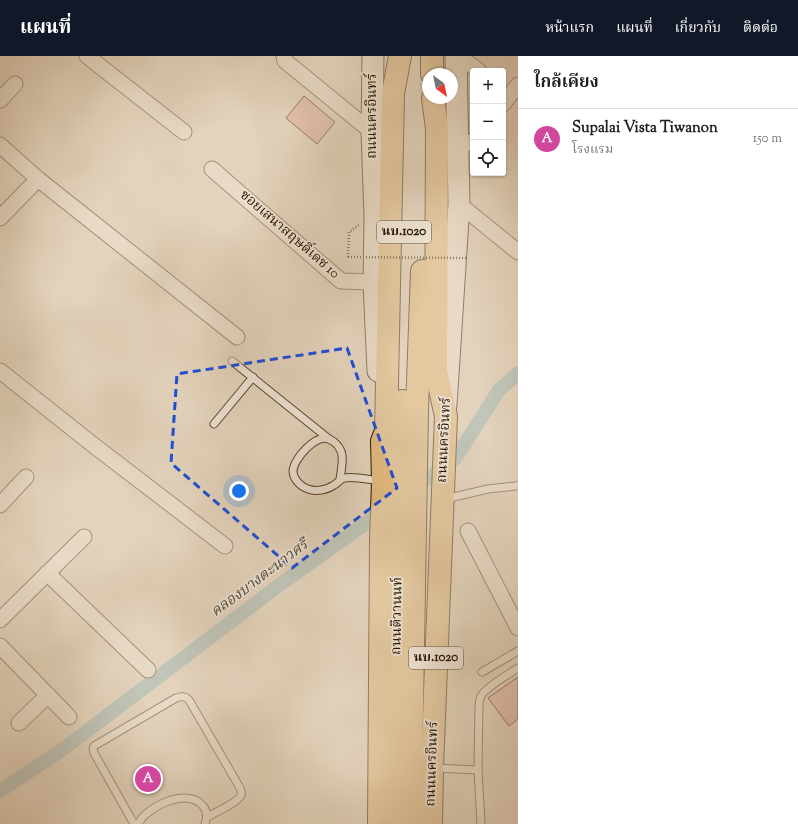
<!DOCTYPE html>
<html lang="th">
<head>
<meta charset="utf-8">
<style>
	body { margin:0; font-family:"Sorts Mill Goudy","Noto Serif Thai",serif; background:#f2f2f2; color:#202124 }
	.controls { position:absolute; right:12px; top:12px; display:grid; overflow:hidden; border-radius:4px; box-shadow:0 1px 3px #0004 }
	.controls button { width:36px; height:36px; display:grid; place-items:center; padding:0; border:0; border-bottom:1px solid #e0e0e0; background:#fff; color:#202124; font:20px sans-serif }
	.compass { position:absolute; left:422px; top:12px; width:36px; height:36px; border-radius:50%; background:#fff; box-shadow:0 1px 3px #0004; rotate:147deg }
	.you { position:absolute; left:239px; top:435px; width:14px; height:14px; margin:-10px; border:3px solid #fff; border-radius:50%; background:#1a73e8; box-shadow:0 0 0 6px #1a73e833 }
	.badge { display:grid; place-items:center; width:26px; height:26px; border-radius:50%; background:#111827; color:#fff; font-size:13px; font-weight:700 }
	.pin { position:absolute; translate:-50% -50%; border:2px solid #fff; box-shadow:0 1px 4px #0006 }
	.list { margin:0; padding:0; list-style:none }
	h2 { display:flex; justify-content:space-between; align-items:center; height:52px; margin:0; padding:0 16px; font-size:17px }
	h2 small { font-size:13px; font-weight:400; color:#757577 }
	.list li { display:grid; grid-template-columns:26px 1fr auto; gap:12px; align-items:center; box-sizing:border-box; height:60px; padding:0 16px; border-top:1px solid #e0e0e0 }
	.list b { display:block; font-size:15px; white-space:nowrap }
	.list p { margin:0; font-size:13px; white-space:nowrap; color:#757577 }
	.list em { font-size:13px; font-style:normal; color:#757577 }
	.icon { flex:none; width:22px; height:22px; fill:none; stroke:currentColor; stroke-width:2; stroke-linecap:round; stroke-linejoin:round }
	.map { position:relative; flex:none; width:518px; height:768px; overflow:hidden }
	header { display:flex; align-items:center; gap:24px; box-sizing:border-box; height:56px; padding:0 20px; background:#111827; color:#fff }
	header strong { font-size:19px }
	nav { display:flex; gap:22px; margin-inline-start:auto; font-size:14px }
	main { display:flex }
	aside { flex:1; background:#fff }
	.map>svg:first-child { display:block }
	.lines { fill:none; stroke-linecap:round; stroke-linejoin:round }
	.canal { stroke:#97b6b8; stroke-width:14 }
	.building { fill:#dfab9e; stroke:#2a1500 }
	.service-casing { stroke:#58442f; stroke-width:9 }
	.minor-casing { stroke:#58442f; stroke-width:17 }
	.secondary-casing { stroke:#2a1500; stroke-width:23 }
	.primary-casing { stroke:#2a1500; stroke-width:24 }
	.path { stroke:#2a1500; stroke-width:2.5; stroke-dasharray:1 2; stroke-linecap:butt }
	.service { stroke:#ede2d3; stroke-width:7 }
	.minor { stroke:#ede2d3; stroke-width:15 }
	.secondary { stroke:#ede2d3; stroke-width:21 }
	.primary { stroke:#e2ba7e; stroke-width:22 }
	.path-bridge { stroke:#2a1500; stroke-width:2.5; stroke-dasharray:1 2; stroke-linecap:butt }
	.marked { fill:none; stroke:#1d4ed8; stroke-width:3; stroke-dasharray:8 5; stroke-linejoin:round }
	.labels { text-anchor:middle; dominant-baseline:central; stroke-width:3.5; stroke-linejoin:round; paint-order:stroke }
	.shield { fill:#ede2d3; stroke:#64523f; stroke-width:1 }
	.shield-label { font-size:13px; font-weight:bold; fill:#2a1500 }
	.street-label { font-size:14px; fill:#2a1500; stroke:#ede2d3 }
	.water-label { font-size:15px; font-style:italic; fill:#504d40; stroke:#ede2d3 }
</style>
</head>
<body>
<header>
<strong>แผนที่</strong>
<nav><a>หน้าแรก</a><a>แผนที่</a><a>เกี่ยวกับ</a><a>ติดต่อ</a></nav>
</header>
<main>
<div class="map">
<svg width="518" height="768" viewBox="0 0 518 768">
	<rect width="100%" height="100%" fill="#e3d3bc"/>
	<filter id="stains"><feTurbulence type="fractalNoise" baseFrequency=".005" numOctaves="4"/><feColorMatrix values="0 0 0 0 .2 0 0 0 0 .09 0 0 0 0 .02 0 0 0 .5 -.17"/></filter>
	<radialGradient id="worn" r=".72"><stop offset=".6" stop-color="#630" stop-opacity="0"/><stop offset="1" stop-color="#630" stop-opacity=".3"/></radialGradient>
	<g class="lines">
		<g class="canal">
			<path d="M 412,433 L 455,403 L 499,334 L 518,317"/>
			<path d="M 0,735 L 62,694 L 278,530 L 386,453"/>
		</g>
	</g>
	<g class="building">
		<path d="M 304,40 L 335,66 L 317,88 L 286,62 Z"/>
		<path d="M 518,621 L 518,663 L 509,670 L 488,642 Z"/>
	</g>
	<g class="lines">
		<g class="service-casing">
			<g id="service">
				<path d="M 232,305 L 329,383"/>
				<path d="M 214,368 L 253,321"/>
				<path d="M 340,423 C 341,416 343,407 342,399 C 341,394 338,389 334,386 C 333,385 331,384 329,383 C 316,378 294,402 293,415 C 293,423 301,431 308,433 C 316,436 327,434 334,429 C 338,427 340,423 344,422 C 353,420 371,424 381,425"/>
				<path d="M 445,443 L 488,433 L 516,430 L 518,429"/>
				<path d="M 482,616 L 518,595"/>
				<path d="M 435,712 L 478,714"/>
				<path d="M 134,768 L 94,697 L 93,693 L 94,690 L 176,642 C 182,640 185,640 189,644 L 240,732 C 241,735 242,736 241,739 C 239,746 214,757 207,761"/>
				<path d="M 138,768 C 147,750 188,731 203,750 C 208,756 207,761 205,768"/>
				<path d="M 481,768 L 478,714 L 479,649 C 479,646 480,642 481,640 C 486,631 509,618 518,612"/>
			</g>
		</g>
		<g class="minor-casing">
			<g id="minor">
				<path d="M 87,0 L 184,76"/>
				<path d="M 284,0 L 285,5 L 372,76"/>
				<path d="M 459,0 L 479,15"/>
				<path d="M 0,44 L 15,28"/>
				<path d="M 503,48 L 518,29"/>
				<path d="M 0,89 L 38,123 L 237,281"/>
				<path d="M 458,91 L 473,85"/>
				<path d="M 212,113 L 341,225 L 374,226"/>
				<path d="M 459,148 L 518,196"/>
				<path d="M 0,162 L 38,123"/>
				<path d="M 0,315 L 92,388 L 225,490"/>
				<path d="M 0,449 L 26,421"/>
				<path d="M 468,475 L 518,572"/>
				<path d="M 47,517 L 148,614"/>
				<path d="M 0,564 L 84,481"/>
				<path d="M 0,590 L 69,661"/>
				<path d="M 19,667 L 48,639"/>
			</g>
		</g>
		<g class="secondary-casing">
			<g id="secondary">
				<path d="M 373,0 L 372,76 L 375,160 L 374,226 L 378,315"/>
				<path d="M 446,349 L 459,148 L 456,0"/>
			</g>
		</g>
		<g class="primary-casing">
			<g id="primary">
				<path d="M 432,18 L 432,0"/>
				<path d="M 379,768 L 381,482 L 383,425 L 382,385 L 386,375 L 393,38 L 400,0"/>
				<path d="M 394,768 L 402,345"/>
				<path d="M 410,768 L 417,353 L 422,215"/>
				<path d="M 431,768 L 432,712 L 446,360 L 436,316 L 437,73 L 433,42"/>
			</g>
		</g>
		<path class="path" d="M 348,201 L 349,176 L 359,169"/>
		<use href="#service" class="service"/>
		<use href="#minor" class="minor"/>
		<use href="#secondary" class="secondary"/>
		<use href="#primary" class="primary"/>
		<path class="path-bridge" d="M 348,201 L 467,202"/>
	</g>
	<path d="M0 0H518V768H0ZM 347,292 L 397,432 L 292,512 L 171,407 L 177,318 Z" fill="#e3d3bc" fill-opacity=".55" fill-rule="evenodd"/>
	<path class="marked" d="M 347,292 L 397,432 L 292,512 L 171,407 L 177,318 Z"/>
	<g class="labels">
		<g class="shield">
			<rect x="377" y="165" width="54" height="22" rx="3"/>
			<rect x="409" y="591" width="54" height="22" rx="3"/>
		</g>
		<g class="shield-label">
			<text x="404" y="176">นบ.1020</text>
			<text x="436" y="602">นบ.1020</text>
		</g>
		<g class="street-label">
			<text transform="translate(373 60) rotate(-90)">ถนนนครอินทร์</text>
			<text transform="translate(289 179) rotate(41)">ซอยเสนาสฤษดิ์เดช 10</text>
			<text transform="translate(445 384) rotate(-87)">ถนนนครอินทร์</text>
			<text transform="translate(398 560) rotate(-89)">ถนนติวานนท์</text>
			<text transform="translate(433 708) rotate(-88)">ถนนนครอินทร์</text>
		</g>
		<g class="water-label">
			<text transform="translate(260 523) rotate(-37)">คลองบางตะนาวศรี</text>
		</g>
	</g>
	<rect width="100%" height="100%" filter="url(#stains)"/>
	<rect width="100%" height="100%" fill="url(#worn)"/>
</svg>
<div class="controls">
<button>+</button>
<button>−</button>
<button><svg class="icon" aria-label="locate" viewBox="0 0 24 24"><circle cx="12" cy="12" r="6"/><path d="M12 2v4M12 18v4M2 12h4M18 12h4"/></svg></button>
</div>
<svg class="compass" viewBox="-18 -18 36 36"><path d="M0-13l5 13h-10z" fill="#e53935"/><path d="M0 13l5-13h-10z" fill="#757577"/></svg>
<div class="you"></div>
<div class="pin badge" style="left:148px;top:723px;background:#d1479c">A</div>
</div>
<aside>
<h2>ใกล้เคียง<small></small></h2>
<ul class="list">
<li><span class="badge" style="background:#d1479c">A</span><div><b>Supalai Vista Tiwanon</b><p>โรงแรม</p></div><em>150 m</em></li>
</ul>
</aside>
</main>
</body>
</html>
